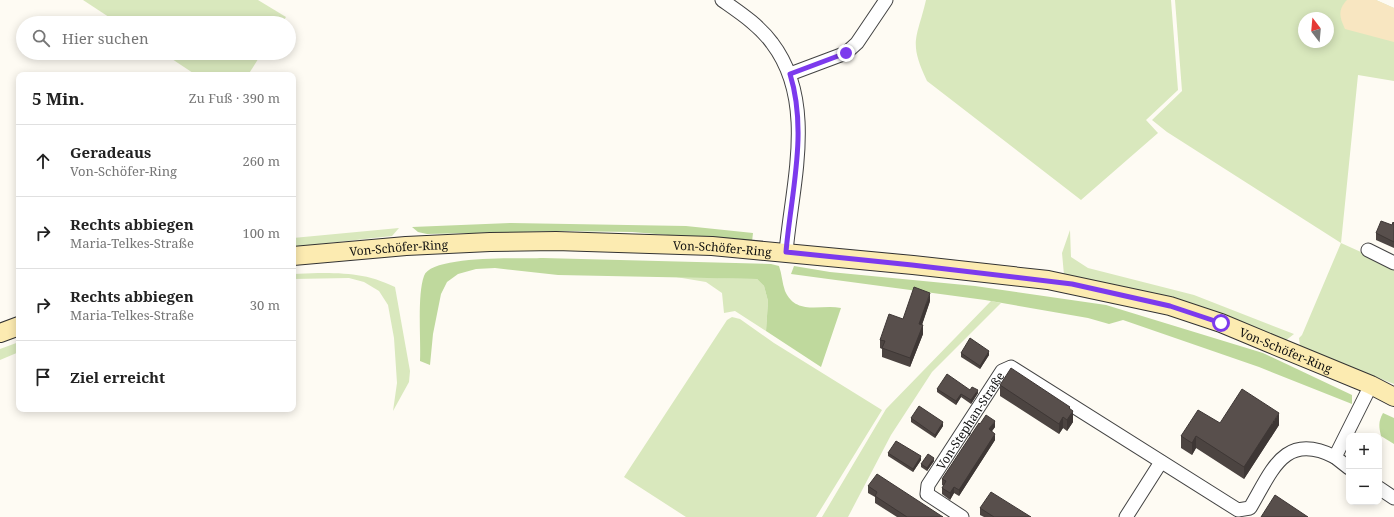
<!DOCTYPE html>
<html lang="de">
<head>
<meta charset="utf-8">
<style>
	body { margin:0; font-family:"Noto Serif",serif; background:#f2f2f2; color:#222 }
	.controls { position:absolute; right:12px; bottom:12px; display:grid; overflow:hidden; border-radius:8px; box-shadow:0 2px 10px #0003 }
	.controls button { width:36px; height:36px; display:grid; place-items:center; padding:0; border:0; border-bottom:1px solid #e0e0e0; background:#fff; color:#222; font:20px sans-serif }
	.compass { position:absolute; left:1298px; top:12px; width:36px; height:36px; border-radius:50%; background:#fff; box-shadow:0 2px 10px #0003; rotate:344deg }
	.stop { position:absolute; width:12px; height:12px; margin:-9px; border:3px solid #7c3aed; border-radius:50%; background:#fff }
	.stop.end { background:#7c3aed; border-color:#fff; box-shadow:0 1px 4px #0008 }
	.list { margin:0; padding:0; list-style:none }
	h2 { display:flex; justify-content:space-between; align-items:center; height:52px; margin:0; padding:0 16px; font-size:17px }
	h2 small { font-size:13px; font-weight:400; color:#767676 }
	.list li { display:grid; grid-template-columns:26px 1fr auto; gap:12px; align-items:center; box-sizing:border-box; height:72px; padding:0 16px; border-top:1px solid #e0e0e0 }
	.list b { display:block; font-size:15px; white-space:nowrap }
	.list p { margin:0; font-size:13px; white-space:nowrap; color:#767676 }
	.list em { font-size:13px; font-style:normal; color:#767676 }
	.icon { flex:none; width:22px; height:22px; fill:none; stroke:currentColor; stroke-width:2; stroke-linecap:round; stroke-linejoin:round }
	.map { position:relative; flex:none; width:1394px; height:517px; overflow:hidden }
	.search { position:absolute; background:#fff; box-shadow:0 2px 10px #0003; left:16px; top:16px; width:280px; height:44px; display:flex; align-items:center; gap:10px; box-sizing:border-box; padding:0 14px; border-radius:22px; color:#767676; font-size:15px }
	.panel { position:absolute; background:#fff; box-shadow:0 2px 10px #0003; left:16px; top:72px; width:280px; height:340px; border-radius:8px }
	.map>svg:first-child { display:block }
	.green { fill:#d9e8bd; fill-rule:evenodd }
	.forest { fill:#bfd99d }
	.sand { fill:#f8e6c1 }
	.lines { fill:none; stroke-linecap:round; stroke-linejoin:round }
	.minor-casing { stroke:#434343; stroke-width:15 }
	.secondary-casing { stroke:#323232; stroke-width:20 }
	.minor { stroke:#fff; stroke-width:13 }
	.secondary { stroke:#fcebb1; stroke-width:18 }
	.wall { fill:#4c4441 }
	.shaded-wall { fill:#3e3735 }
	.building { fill:#584f4c; stroke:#3e3735 }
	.route { stroke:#7c3aed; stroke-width:5 }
	.labels { text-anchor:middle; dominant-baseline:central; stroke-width:4; stroke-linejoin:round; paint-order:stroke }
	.street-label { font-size:12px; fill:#101010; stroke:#fff }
</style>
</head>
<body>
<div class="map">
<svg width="1394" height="517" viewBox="0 0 1394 517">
	<rect width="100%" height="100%" fill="#fefbf3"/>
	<g class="green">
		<path d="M 83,0 L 258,0 L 286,17 L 282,23 L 118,23 Z"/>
		<path d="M 926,0 L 1171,0 L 1178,90 L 1146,120 L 1158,133 L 1081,200 L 927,81 C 908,41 917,39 926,0 Z"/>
		<path d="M 1175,0 L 1376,0 L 1394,8 L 1394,81 L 1358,75 L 1341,243 L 1394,267 L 1394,384 L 1300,347 L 1299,338 L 1302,335 L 1341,243 L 1167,132 L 1152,120 L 1182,91 ZM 1304,18 L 1328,18 L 1328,42 L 1304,42 Z"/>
		<path d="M 163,53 L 262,53 L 248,75 L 196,75 Z"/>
		<path d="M 399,228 L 392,236 L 293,247 L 293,238 Z"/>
		<path d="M 1070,230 L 1071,257 L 1088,268 L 1194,295 L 1294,334 L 1285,341 L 1064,275 L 1062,253 Z"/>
		<path d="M 318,273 C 348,273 368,274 395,287 L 410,371 L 409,382 L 393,411 L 397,383 L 394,338 L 388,305 L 379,291 L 364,282 L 349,278 L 293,279 L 293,274 Z"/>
		<path d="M 676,277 L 757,279 L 764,286 L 768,301 L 766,331 L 735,311 L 724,313 L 722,293 L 706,282 Z"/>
		<path d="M 991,301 L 1001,303 L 932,372 L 891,435 L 848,517 L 822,517 L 886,409 Z"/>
		<path d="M 732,317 L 740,319 L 774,343 L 882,410 L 816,517 L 686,517 L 624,477 L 727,320 Z"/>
		<path d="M 19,342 L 19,352 L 0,360 L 0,349 Z"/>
	</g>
	<g class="forest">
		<path d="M 511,223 L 686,226 L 753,233 L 752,242 L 632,232 L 563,231 L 427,234 L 418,232 L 412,227 Z"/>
		<path d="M 543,258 L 771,264 L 779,266 C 782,274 782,283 785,291 C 796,316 821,304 841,308 L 821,367 L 766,331 L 768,301 L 764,286 L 757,279 L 558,275 L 495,268 L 476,269 L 458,274 L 447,282 L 441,294 L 433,334 L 430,365 L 420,361 C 421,339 417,295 424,276 C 431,255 521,259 543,258 Z"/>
		<path d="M 794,266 L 830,272 L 975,286 L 1106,305 L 1263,353 L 1352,395 L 1352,404 L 1259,367 L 1123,320 L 1109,324 L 1088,318 L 985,300 L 791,274 Z"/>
		<path d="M 1383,413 L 1394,418 L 1394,444 L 1381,436 C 1379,427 1378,422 1383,413 Z"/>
	</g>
	<path class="sand" d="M 1347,0 L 1376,0 L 1394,8 L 1394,42 L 1345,29 C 1340,18 1337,10 1347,0 Z"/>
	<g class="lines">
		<g class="minor-casing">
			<g id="minor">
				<path d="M 722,0 C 739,12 759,25 772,43 C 817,102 792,184 786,252"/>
				<path d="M 790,74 L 846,53 L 857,43 L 886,0"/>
				<path d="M 1368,250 L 1394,263"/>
				<path d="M 1349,468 L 1335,457 L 1371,385"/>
				<path d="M 1379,488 L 1394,498"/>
				<path id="s1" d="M 962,517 L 927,494 L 928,485 L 1002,371 L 1011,367 L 1238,510 L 1250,508 C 1272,471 1284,431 1335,457"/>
				<path d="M 1126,517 L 1161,462"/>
			</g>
		</g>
		<g class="secondary-casing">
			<g id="secondary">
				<path id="s2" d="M 293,256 L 406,246 L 490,242 L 556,241 L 712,246 L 913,265 L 1048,280 L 1170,306 L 1221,323 L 1269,343 L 1371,385 L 1394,397"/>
				<path d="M 0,333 L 19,326"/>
			</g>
		</g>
		<use href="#minor" class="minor"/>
		<use href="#secondary" class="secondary"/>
	</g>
	<g class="wall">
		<path d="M 1394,223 L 1394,248 L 1376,240 L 1376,233 L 1392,225 Z"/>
		<path d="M 930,301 L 922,325 L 923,334 L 910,367 L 882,357 L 882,349 L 880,348 L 880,340 L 903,319 Z"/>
		<path d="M 961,353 L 989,355 L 980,369 L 961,357 Z"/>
		<path d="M 1000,385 L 1070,409 L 1073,422 L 1067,431 L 1063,428 L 1059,434 L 1000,396 Z"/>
		<path d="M 937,389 L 970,390 L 978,393 L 971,404 L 961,397 L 956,405 L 937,392 Z"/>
		<path d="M 911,418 L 943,426 L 935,438 L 911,422 Z"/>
		<path d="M 1220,423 L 1279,425 L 1244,479 L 1196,448 L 1192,455 L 1181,448 L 1181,436 Z"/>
		<path d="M 980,424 L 995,427 L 992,431 L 995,440 L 959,496 L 954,493 L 950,500 L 942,494 L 942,488 L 944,486 L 942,485 L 942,479 Z"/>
		<path d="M 888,453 L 921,460 L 913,472 L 888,456 Z"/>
		<path d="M 934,461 L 927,471 L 921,467 L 921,464 Z"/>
		<path d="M 868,486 L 943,517 L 897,517 L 875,503 L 875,497 L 868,493 Z"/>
		<path d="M 980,508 L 1031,517 L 984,517 L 980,515 Z"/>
	</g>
	<g class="shaded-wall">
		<path d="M 930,293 L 930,301 L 919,333 L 919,324 Z"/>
		<path d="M 923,325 L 923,334 L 910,367 L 910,358 Z"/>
		<path d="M 989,351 L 989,355 L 980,369 L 980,366 Z"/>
		<path d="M 978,390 L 978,393 L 971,404 L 971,400 Z"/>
		<path d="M 961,394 L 961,397 L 956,405 L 956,401 Z"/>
		<path d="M 1070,407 L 1070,416 L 1073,411 L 1073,422 L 1067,431 L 1067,420 L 1069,408 Z"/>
		<path d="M 1279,413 L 1279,425 L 1244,479 L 1244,467 Z"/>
		<path d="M 1063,417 L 1063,428 L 1059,434 L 1059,424 Z"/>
		<path d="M 995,421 L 995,427 L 989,435 L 989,429 Z"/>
		<path d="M 943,422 L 943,426 L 935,438 L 935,435 Z"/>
		<path d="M 995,434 L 995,440 L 959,496 L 959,490 Z"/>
		<path d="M 1196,436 L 1196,448 L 1192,455 L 1192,443 Z"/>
		<path d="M 921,456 L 921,460 L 913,472 L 913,469 Z"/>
		<path d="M 934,458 L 934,461 L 927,471 L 927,468 Z"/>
		<path d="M 954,487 L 954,493 L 950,500 L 950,493 Z"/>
	</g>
	<g class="building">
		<path d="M 1381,221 L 1392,225 L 1393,222 L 1394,223 L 1394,242 L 1376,233 Z"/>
		<path d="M 914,287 L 930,293 L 919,324 L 923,325 L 910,358 L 882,348 L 885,341 L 880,340 L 889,314 L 903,319 Z"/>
		<path d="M 970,338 L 989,351 L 980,366 L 961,353 Z"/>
		<path d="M 1011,368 L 1070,407 L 1069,408 L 1073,411 L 1067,420 L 1063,417 L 1059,424 L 1000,385 Z"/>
		<path d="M 947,374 L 970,390 L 972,387 L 978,390 L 971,400 L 961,394 L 956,401 L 937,389 Z"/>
		<path d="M 1242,389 L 1279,413 L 1244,467 L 1196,436 L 1192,443 L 1181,436 L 1198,410 L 1220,423 Z"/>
		<path d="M 919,406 L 943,422 L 935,435 L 911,418 Z"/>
		<path d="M 986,415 L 995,421 L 989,429 L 995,434 L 959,490 L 954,487 L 950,493 L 942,488 L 946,481 L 942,479 L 979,423 L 980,424 Z"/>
		<path d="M 896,441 L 921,456 L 913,469 L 888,453 Z"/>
		<path d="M 928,454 L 934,458 L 927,468 L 921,464 Z"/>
		<path d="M 877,474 L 943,517 L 907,517 L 875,496 L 877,492 L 868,486 Z"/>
		<path d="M 991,492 L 1031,517 L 994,517 L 980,508 Z"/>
		<path d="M 1275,495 L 1308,517 L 1261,517 Z"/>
	</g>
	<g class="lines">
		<path class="route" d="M 846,53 L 790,74 C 808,132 791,193 786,252 L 912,265 L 1072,284 L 1170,306 L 1221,323"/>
	</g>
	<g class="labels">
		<g class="street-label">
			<text stroke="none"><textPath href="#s2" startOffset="106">Von-Schöfer-Ring</textPath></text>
			<text stroke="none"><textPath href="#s2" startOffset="430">Von-Schöfer-Ring</textPath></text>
			<text stroke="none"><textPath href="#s2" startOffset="1006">Von-Schöfer-Ring</textPath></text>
			<text stroke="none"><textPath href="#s1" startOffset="128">Von-Stephan-Straße</textPath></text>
		</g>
	</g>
</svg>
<div class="controls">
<button>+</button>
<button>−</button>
</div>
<svg class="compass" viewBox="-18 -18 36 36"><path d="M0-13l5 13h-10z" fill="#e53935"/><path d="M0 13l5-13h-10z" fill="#767676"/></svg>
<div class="stop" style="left:1221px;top:323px"></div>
<div class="stop end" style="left:846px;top:53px"></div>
<div class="search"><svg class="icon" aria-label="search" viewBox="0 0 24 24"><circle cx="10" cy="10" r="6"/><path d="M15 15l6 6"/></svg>Hier suchen</div>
<section class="panel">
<h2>5 Min.<small>Zu Fuß · 390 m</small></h2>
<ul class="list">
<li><svg class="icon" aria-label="ahead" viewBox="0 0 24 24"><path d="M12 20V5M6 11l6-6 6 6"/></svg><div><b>Geradeaus</b><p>Von-Schöfer-Ring</p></div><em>260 m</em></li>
<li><svg class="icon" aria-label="right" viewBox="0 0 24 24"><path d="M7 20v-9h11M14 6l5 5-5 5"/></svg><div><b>Rechts abbiegen</b><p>Maria-Telkes-Straße</p></div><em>100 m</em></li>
<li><svg class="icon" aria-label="right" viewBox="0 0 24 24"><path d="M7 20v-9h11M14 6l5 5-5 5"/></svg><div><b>Rechts abbiegen</b><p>Maria-Telkes-Straße</p></div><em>30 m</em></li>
<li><svg class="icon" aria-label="arrive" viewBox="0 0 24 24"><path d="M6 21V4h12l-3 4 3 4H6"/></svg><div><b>Ziel erreicht</b></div></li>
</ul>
</section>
</div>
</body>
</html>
